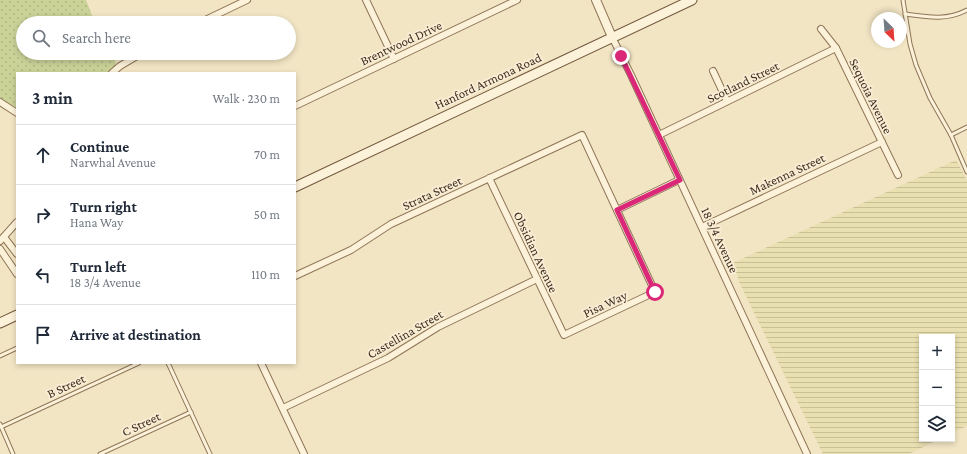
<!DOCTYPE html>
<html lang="en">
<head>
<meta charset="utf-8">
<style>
	body { margin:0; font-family:"Crimson Pro",serif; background:#f6f6f7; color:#1f2937 }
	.controls { position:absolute; right:12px; bottom:12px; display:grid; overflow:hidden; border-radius:0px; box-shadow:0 2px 6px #0003 }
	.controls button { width:36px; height:36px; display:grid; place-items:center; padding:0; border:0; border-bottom:1px solid #e0e1e3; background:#fff; color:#1f2937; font:20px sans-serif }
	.compass { position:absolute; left:871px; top:12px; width:36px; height:36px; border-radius:50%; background:#fff; box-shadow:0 2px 6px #0003; rotate:155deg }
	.stop { position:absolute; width:12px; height:12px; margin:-9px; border:3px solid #db2777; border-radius:50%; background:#fff }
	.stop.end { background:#db2777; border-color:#fff; box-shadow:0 1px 4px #0008 }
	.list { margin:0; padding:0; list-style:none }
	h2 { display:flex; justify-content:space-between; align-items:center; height:52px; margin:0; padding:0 16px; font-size:17px }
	h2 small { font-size:13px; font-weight:400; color:#747a83 }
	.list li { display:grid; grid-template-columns:26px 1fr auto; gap:12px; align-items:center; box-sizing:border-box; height:60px; padding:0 16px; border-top:1px solid #e0e1e3 }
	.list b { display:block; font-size:15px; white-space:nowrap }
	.list p { margin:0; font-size:13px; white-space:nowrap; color:#747a83 }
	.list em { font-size:13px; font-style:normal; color:#747a83 }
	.icon { flex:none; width:22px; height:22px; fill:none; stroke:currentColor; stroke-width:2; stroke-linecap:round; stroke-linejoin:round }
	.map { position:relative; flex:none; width:967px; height:454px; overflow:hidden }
	.search { position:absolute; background:#fff; box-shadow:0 2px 6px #0003; left:16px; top:16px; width:280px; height:44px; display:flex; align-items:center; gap:10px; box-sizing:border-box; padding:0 14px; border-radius:22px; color:#747a83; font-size:15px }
	.panel { position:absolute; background:#fff; box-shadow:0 2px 6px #0003; left:16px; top:72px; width:280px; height:292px; border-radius:0px }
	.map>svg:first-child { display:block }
	.farmland { fill:url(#farmland-rules) }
	.park { fill:url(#park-dots) }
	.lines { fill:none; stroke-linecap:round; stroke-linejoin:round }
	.service-casing { stroke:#8f7658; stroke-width:5 }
	.minor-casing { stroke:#8f7658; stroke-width:8 }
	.tertiary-casing { stroke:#8f7658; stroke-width:10 }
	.secondary-casing { stroke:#71573b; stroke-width:11 }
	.service { stroke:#fcf1d9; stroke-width:3 }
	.minor { stroke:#fcf1d9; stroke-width:6 }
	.tertiary { stroke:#fcf1d9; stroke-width:8 }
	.secondary { stroke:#fcf1d9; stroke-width:9 }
	.route { stroke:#db2777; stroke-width:5 }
	.labels { text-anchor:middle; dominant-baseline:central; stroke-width:3.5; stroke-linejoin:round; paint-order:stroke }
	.street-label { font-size:13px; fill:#3e2d1e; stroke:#f9eed5 }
</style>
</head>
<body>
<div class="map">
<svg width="967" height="454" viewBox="0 0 967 454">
	<defs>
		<pattern id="farmland-rules" width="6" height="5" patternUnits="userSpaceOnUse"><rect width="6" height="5" fill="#e9e0b1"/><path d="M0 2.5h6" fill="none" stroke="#c9c098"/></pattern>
		<pattern id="park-dots" width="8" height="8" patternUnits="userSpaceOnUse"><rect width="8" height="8" fill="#cbd297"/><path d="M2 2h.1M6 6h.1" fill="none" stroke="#afb582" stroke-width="1.8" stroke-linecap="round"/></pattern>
	</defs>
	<rect width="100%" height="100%" fill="#f2e5c4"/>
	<path class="farmland" d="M 956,160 L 967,180 L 967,426 L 952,433 L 952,337 L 922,337 L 922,439 L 939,439 L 909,454 L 823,454 L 740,284 L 733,263 Z"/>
	<path class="park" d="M 0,0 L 86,0 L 95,23 L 23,23 L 23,53 L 111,53 L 117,65 L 110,73 L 17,73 L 17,108 L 0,98 Z"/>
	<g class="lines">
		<g class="service-casing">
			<g id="service">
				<path d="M 903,0 L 910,44 L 916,65 L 930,98 L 951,135 L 967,172"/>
				<path d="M 905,14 C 927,17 946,21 967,10"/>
				<path d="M 951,135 L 967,127"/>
				<path d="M 0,356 L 17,348"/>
				<path d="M 168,363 L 210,454"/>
				<path d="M 0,424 L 13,454"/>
				<path d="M 1,427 L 139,363"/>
				<path d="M 100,454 L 191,412"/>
			</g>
		</g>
		<g class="minor-casing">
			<g id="minor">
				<path d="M 366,0 L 394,59"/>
				<path d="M 199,23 L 247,0"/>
				<path d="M 821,29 L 836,48 L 898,175"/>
				<path d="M 612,37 L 631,75 L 807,454"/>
				<path d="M 713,71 L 727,101"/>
				<path d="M 112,73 L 120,66 L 142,53"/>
				<path d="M 0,102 L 17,113"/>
				<path d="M 295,106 L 517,0"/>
				<path d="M 659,135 L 836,48"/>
				<path d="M 617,210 L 679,180"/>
				<path d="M 702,227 L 882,142"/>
				<path d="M 4,237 L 17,254"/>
				<path d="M 0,241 L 17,222"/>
				<path d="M 0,249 L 17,274"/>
				<path d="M 295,276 L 351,250 L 391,224 L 582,135 L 655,292 L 564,335 L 489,178"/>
				<path d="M 261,363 L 304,454"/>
				<path d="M 283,408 L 388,358 L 438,327 L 537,279"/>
			</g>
		</g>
		<g class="tertiary-casing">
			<path id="tertiary" d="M 596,0 L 612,37"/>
		</g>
		<g class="secondary-casing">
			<g id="secondary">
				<path d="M 295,187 L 692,0"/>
				<path d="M 0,323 L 17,315"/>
			</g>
		</g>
		<use href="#service" class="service"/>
		<use href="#minor" class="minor"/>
		<use href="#tertiary" class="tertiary"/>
		<use href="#secondary" class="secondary"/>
	</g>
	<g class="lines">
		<path class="route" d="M 621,56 L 680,180 L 617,210 L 655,292"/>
	</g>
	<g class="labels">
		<g class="street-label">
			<text transform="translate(401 43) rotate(-25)">Brentwood Drive</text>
			<text transform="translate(488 81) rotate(-25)">Hanford Armona Road</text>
			<text transform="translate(743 82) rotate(-26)">Scotland Street</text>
			<text transform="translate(871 96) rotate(64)">Sequoia Avenue</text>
			<text transform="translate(787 174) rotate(-25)">Makenna Street</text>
			<text transform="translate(432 193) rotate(-25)">Strata Street</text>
			<text transform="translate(720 240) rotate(65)">18 3/4 Avenue</text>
			<text transform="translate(536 252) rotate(65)">Obsidian Avenue</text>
			<text transform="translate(605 304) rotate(-25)">Pisa Way</text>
			<text transform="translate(405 334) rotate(-30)">Castellina Street</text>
			<text transform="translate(66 386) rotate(-25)">B Street</text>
			<text transform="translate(141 424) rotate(-25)">C Street</text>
		</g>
	</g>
</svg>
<div class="controls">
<button>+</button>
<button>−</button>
<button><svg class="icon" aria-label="layers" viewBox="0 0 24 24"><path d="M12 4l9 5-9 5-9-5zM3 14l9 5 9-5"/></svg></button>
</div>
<svg class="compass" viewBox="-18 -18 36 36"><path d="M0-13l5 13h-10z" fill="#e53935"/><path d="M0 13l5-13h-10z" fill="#747a83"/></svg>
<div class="stop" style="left:655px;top:292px"></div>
<div class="stop end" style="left:621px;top:56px"></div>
<div class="search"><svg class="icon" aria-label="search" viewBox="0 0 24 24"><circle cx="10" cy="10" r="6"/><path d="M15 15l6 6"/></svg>Search here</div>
<section class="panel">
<h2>3 min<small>Walk · 230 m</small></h2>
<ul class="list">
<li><svg class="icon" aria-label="ahead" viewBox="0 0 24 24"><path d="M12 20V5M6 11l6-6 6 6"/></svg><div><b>Continue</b><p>Narwhal Avenue</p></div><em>70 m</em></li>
<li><svg class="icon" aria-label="right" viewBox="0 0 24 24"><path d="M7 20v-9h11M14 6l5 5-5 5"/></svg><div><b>Turn right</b><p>Hana Way</p></div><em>50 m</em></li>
<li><svg class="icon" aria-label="left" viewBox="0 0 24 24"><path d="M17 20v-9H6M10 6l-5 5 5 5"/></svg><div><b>Turn left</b><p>18 3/4 Avenue</p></div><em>110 m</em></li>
<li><svg class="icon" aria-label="arrive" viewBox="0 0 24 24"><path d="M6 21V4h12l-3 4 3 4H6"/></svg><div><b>Arrive at destination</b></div></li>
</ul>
</section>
</div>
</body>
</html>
